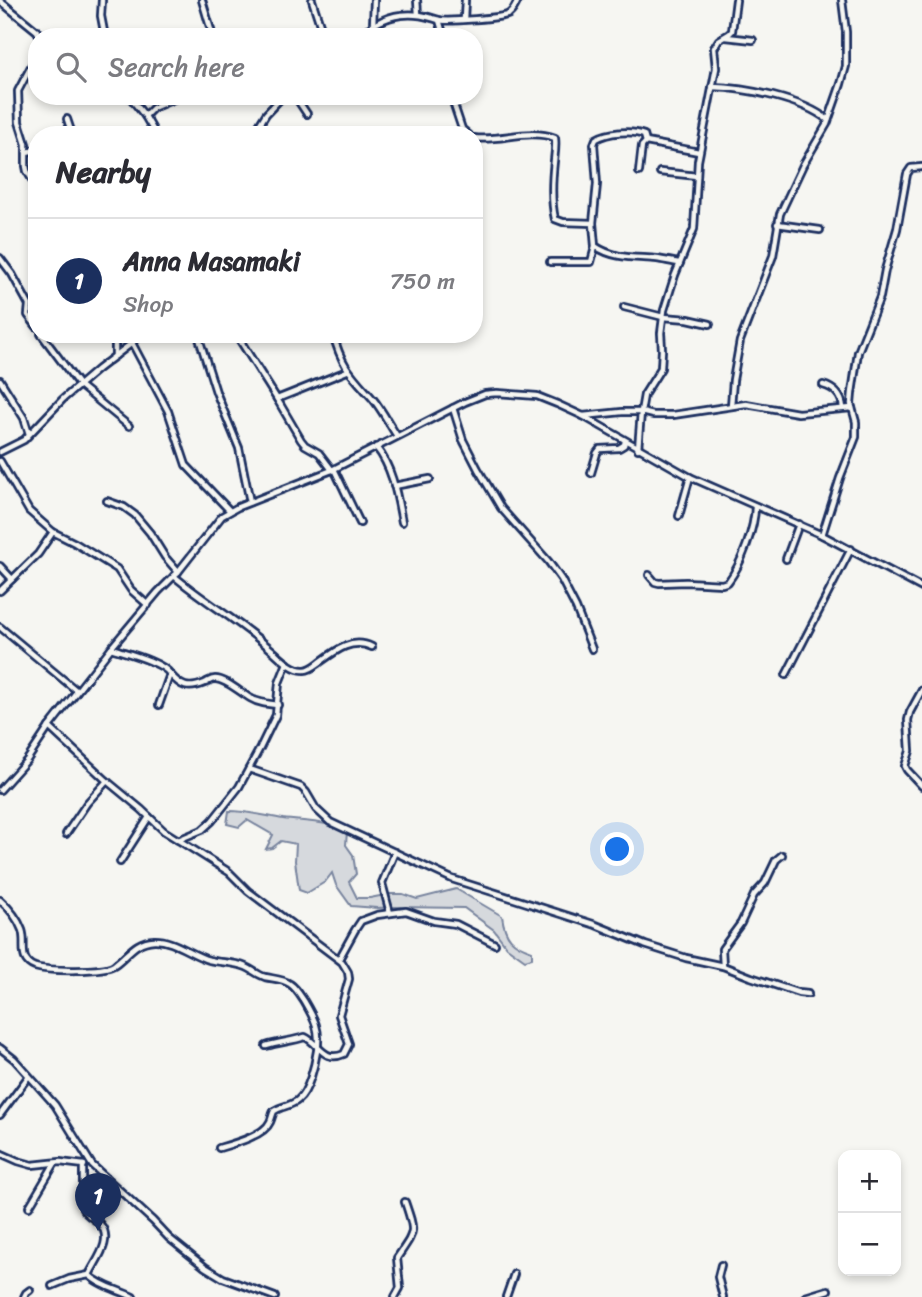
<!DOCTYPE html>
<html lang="en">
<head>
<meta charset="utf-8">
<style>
	body { margin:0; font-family:Sriracha,sans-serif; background:#f7f7f7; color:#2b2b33 }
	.controls { position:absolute; right:21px; bottom:21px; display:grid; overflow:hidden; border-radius:14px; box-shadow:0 4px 10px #0003 }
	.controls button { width:63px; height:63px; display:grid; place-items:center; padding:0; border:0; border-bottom:2px solid #e1e1e2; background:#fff; color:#2b2b33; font:35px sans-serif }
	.you { position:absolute; left:618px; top:850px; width:24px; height:24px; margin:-18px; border:5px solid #fff; border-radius:50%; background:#1a73e8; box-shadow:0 0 0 10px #1a73e833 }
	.badge { display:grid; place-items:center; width:46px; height:46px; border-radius:50%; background:#1b2f5e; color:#fff; font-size:23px; font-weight:700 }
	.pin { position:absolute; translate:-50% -58px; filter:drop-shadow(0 2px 4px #0008) }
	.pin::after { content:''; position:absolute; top:37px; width:24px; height:21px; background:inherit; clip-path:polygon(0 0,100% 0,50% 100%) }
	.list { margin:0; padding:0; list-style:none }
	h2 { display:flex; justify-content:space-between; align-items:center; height:91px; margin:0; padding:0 28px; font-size:30px }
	h2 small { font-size:23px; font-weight:400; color:#7c7c81 }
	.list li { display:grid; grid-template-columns:46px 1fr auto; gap:21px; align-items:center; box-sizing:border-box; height:126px; padding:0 28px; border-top:2px solid #e1e1e2 }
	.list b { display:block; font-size:26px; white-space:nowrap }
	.list p { margin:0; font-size:23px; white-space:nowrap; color:#7c7c81 }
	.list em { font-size:23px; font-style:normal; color:#7c7c81 }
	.icon { flex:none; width:38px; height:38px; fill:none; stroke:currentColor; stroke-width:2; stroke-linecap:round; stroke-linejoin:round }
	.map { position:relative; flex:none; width:922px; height:1297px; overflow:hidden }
	.search { position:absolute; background:#fff; box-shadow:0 4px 10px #0003; left:28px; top:28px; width:455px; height:77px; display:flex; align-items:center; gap:18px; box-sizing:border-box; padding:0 24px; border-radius:28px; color:#7c7c81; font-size:26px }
	.panel { position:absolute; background:#fff; box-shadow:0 4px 10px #0003; left:28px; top:126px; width:455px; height:217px; border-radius:28px }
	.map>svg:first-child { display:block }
	.green { fill:#d6d9dd; stroke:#78849e; stroke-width:2 }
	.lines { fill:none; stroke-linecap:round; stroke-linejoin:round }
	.minor-casing { stroke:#1b2f5e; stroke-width:10 }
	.minor { stroke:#f6f6f2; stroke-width:4.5 }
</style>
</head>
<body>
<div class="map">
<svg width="922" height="1297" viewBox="0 0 922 1297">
	<rect width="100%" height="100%" fill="#f6f6f2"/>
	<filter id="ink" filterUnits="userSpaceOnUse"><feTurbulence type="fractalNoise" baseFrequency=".0143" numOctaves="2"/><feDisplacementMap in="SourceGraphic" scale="14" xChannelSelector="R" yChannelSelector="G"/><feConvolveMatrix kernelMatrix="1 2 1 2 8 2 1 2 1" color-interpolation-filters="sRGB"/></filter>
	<g filter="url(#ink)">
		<path class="green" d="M 229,811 C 247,811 265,816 283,819 C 304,822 328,821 347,831 L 346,845 L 353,855 L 356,874 L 349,882 L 357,898 L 370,898 L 390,894 L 403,894 L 417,899 L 456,889 L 502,916 C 505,938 512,944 532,951 L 532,958 L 525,960 L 507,947 L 494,930 L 464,908 L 396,907 L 377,908 L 351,906 L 336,885 L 332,873 L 325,882 L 307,893 L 299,890 L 295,861 L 296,844 L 281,841 L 272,848 L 266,849 L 273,835 L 247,820 L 239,827 L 227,824 Z"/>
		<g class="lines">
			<g class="minor-casing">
				<g id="minor">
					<path d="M 102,0 L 101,16 L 105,37"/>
					<path d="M 202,0 L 213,37"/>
					<path d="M 312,0 L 324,37"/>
					<path d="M 417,0 L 418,14"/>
					<path d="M 0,1 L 37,31 L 40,37"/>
					<path d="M 464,19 L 465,0"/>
					<path d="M 439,20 L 444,37"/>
					<path d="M 373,25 L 374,0"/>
					<path d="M 358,37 C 371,26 384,17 401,15 C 415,13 426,16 439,20 C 447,22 504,18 509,14 C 513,11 516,5 518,0"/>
					<path d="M 726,37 L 753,40"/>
					<path d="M 37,55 L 18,91 L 19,122 L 26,144 L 26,166 L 27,171 L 37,188"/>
					<path d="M 712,87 C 746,88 802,99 828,120"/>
					<path d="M 129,96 L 145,116 L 156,135"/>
					<path d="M 295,96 L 307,114"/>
					<path d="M 451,96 L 462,129 L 469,135"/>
					<path d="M 145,116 L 153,108 L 181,96"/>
					<path d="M 67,119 L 71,131 L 70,135"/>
					<path d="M 253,135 L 266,114 L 283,96"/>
					<path d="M 474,138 C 499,142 529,128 555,138 C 556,146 555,153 554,161 C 552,179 551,202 555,219 L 563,222 L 593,223 L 595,246 C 614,259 634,257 657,259 C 664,260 672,262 680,263"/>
					<path d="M 26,152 L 37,150"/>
					<path d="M 639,172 L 642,146 L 646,142 L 699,152"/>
					<path d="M 660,172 L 697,176"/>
					<path d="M 593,223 L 597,184 L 594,144 L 596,139 C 608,132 631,130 644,135 L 646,142"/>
					<path d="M 777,224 L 820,230"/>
					<path d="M 0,258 L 12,274 L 29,305 L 28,315 L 37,327"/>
					<path d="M 550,262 L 591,262 L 595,247"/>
					<path d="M 624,307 L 663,317 L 688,319 L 710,324"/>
					<path d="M 41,334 L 79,385 L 129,426"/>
					<path d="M 236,334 L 277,399 L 301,440 L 305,445 L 319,453 L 332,470"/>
					<path d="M 333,334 C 342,367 351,374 373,399 C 382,410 389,424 397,436"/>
					<path d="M 198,335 L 216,392 L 239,448 L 250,502"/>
					<path d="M 132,343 L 168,411 L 186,465 L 230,511"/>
					<path d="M 115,356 L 115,336"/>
					<path d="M 0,380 L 24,418 L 29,434"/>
					<path d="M 823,385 C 834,388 842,396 843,408"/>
					<path d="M 277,399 L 347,371"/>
					<path d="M 731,406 L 733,380 L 740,341 L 773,256 L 780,214 L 803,165 L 827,124 L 841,84 L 846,66 L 846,32 L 842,0"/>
					<path d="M 453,408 L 463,440 L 478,469 L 501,508 L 548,561 L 561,579 L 576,608 L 592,649"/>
					<path d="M 583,416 L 622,412 L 641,412 L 653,415 L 673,415 L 746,404 L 798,413 L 852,408"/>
					<path d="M 376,447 C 393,468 397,496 402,522"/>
					<path d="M 638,449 L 641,412 L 644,395 L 661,368 L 662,350 L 661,333 L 664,310 L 675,275 L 694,229 L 698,161 L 716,68 L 714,48 L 719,40 L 729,34 L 732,31 L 736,0"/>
					<path d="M 0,452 L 24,440 L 63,399 L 98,369 L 132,343 L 140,334"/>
					<path d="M 0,461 L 29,511 L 53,532 L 75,543 L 117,569 L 131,590 L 148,605"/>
					<path d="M 334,469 L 360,523"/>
					<path d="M 591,473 L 597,453 L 600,449 L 619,448 L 624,445 L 625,441"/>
					<path d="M 394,486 L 430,479"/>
					<path d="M 107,501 L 124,507 L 135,515 L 150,533 L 165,557 L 178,572"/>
					<path d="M 679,516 L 690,477"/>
					<path d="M 822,535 L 840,478 L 856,437 L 856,422 L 851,404 L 852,393 L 858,352 L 880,297 L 885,270 L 897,229 L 907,174 L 911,168 L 922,167"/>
					<path d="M 786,559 L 799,524"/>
					<path d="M 0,566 L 12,579"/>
					<path d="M 649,575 L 655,582 L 659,583 L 686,582 L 722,584 L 728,582 C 741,565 755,528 755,506"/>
					<path d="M 174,576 C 206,603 242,623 273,651 C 281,658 293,671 305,670 C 310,670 315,666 319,663 C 335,651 352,637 372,647"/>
					<path d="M 0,591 L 38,554 L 53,532"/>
					<path d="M 0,627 L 77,691"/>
					<path d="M 111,648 C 126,653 163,662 170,674 L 159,705"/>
					<path d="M 170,674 C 181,687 188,690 205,683 C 209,681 211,679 215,679 C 226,679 241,693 250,698 C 258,703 268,704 278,705"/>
					<path d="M 786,675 L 851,549"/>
					<path d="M 922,690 L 910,712 L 908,720 L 910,751 L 905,766 L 907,770 L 922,786"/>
					<path d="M 49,727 L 107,781 L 141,809 L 164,831 L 229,872 L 248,891 L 342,962 L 348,972 L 349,979 L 339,1015 L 349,1044 L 344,1054 C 323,1063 320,1044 305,1037 C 292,1041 279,1042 266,1046"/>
					<path d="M 249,769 L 301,787 L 306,792 L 316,809 L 330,822 L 452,879 L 596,925 L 645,945 L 686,958 L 723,966 L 751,977 L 799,993 L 808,994"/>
					<path d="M 0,790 L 27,760 L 49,727 L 111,648 L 158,592 L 178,572 L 222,516 L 238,507 L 332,470 L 465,402 L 485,394 L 497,393 L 537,396 L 557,404 L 583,416 L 690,477 L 822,535 L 922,588"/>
					<path d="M 66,834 L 87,803 L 107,781"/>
					<path d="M 178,840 L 202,830 L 212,821 L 239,787 L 260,748 L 276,715 L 279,683 L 287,663"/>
					<path d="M 120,862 L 149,817"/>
					<path d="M 0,900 C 9,908 18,919 22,930 C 27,944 17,960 35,967 C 48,971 104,972 114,965 C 128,955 135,941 154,940 C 173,939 191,955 209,960 C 221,963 234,962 246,967 C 253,970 258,975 265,977 C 274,979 283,979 290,984 C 296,988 300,995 304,1001 C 314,1018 321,1030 317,1051 C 315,1064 309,1091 298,1100 C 291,1106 282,1106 274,1111 C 272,1115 272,1118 270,1122 C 264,1136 233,1144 219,1148"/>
					<path d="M 390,913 L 382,883 L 395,852"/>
					<path d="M 339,959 L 355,930 L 361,921 L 377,915 L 406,911 L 434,921 L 456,924 L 495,944"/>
					<path d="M 723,966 L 722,949 L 741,923 L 754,895 L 765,883 L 776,860 L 782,855"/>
					<path d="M 0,1048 L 14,1059 L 55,1105 L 92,1165 L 153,1221 L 169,1238 L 205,1267 L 223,1278 L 275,1297"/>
					<path d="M 0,1115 L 28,1077"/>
					<path d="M 0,1153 L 18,1161 L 32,1165 L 60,1162 L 84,1165"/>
					<path d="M 83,1165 L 83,1209 C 87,1216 94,1218 100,1224 C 114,1240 96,1260 89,1275 C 100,1286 119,1290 133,1297"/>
					<path d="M 29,1207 L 55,1163"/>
					<path d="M 721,1265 L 718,1277 L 723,1297"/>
					<path d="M 52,1286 L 69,1279 L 89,1275"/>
					<path d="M 24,1297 L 26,1293 L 30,1290"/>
					<path d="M 395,1297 L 400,1288 L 397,1258 C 415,1231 416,1234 405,1202"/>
					<path d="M 506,1297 L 514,1274"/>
					<path d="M 805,1297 L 828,1290"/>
				</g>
			</g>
			<use href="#minor" class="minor"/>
		</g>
	</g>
</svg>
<div class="controls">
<button>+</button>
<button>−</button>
</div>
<div class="you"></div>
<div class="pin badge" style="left:98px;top:1231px">1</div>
<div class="search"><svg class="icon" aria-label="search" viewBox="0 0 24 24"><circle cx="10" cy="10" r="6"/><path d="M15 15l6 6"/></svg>Search here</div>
<section class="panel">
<h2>Nearby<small></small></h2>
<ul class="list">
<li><span class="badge">1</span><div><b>Anna Masamaki</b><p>Shop</p></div><em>750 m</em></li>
</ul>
</section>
</div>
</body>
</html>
